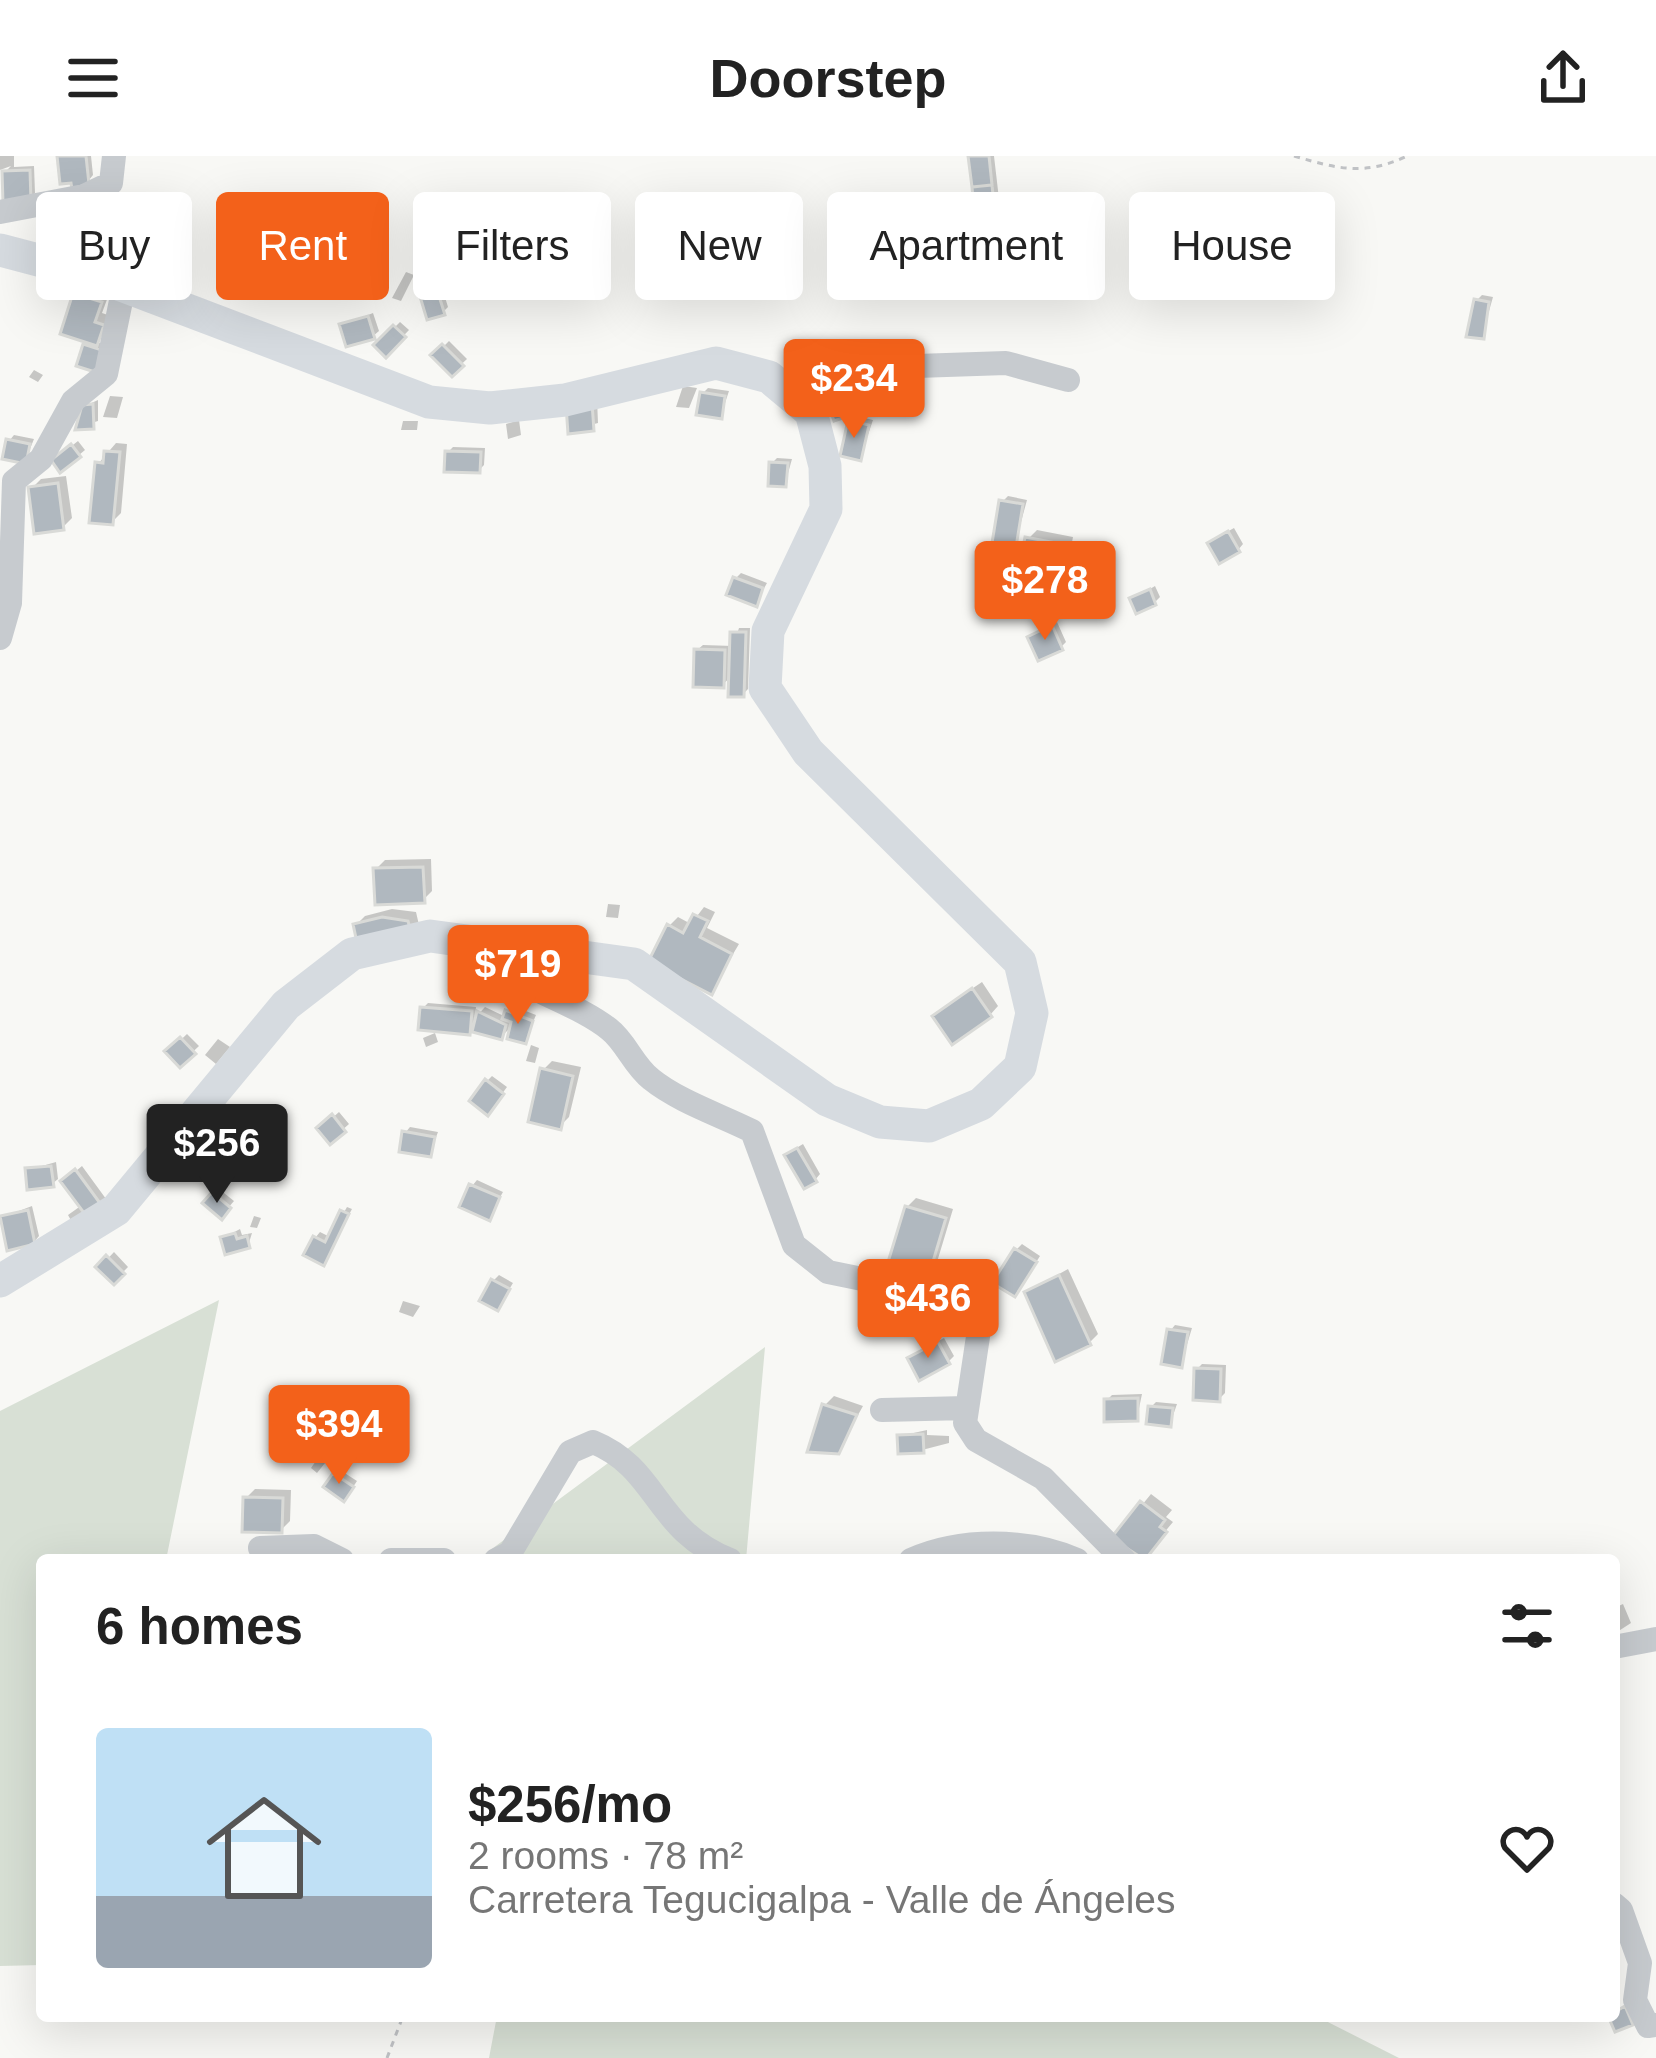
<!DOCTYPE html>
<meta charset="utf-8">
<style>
:root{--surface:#fff;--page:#f2f2f2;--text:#222;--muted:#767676;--accent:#f3611a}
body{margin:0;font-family:Arial,sans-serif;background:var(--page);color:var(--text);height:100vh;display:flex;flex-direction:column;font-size:45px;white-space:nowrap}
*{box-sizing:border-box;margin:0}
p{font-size:39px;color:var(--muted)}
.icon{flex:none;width:66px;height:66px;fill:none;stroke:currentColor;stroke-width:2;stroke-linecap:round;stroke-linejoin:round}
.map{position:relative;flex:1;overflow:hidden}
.panel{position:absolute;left:36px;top:1398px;width:1584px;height:468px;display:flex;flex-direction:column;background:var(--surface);border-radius:12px;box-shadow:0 12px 48px #0002}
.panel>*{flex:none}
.guide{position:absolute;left:36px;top:36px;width:1584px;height:108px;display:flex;gap:24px}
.price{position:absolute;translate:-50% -102px;padding:0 27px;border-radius:12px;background:var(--accent);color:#fff;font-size:39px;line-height:78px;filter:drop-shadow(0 3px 6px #0008)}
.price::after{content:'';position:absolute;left:50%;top:72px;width:36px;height:27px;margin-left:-18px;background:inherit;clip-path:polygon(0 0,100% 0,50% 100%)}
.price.on{background:#222;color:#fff}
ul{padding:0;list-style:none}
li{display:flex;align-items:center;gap:36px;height:300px;padding:0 60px}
li span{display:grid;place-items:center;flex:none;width:336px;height:240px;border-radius:12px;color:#555}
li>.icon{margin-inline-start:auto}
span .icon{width:144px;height:144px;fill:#fffc;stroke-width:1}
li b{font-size:51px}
h2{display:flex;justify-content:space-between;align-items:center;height:144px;padding:0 60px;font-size:51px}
.pill{padding:0 42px;border-radius:12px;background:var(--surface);box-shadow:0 12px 48px #0002;font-size:42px;line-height:108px}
.pill.on{background:var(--accent);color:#fff}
header{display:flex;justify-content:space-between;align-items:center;height:156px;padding:0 60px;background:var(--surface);font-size:54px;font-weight:600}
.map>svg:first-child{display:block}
</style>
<header><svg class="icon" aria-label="menu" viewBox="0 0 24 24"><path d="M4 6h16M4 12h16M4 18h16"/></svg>Doorstep<svg class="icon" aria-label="share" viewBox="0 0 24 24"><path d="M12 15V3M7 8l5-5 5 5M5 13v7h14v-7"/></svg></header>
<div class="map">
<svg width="1656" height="1902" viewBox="0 0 1656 1902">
<rect width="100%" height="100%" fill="#f8f8f5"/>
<path fill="#d8e0d5" d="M219 1144 166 1404H42V1809L0 1810V1255Z
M765 1191 746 1404H477Z
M497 1860H1316L1399 1902H489Z"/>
<path fill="#0003" d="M0 0H14V11L34 10 35 37 30 43 5 16 11 10 0 14Z
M60 0H91L93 19 88 25Z
M971 0H994L1007 112 992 133 972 96 980 88Z
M498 71 507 83 496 91 488 78Z
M510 95 524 119 519 125 491 106Z
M406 116 414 119 401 145 392 142Z
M438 118 448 151 443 156 419 127Z
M85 130 109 138 102 157 111 160 97 186 108 190 103 208 86 190 91 184 76 139Z
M64 131 70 133 65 143 59 141Z
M1482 139 1493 141 1482 180 1476 145Z
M373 157 379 175 373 180 343 169Z
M400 166 409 174 386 198 377 189Z
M449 185 467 203 452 217 435 199Z
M34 214 43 219 38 226 29 221Z
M847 220 858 250 852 256 826 231Z
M683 230 697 232 689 252 676 251Z
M708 232 729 235 721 259 702 238Z
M110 240 123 241 117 262 103 261Z
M597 243 598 267 571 274Z
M98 244V265L78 271 85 250Z
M856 260 873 264 860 302 851 265Z
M519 264 521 279 508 283 506 268Z
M403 265H418L417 274H401Z
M14 279 34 283 25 305 9 285Z
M78 285 85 294 79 299H60Z
M116 287 127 288 121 357 112 366 98 308Z
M453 291 485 292 484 309 479 314 448 296Z
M777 302 792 303 785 328 772 307Z
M66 320 72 362 63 371 32 332 41 323Z
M1008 340 1027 344 1015 388 1002 346Z
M1234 372 1243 388 1238 394 1216 382Z
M1037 374 1073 381 1065 423 1056 432 1028 383Z
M741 417 767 427 756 447 735 423Z
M1155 430 1160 441 1155 446 1133 443Z
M1057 466 1066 486 1061 491 1031 482Z
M739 472H750L748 533 743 538 732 520 722 529 697 494 703 489 733 490Z
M431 703 432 735 423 744 376 713 385 704Z
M608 748 620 749 618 762 606 761Z
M704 751 715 756 707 772 739 788 711 835 669 770 678 761 691 768Z
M392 753 416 756 419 769H356L365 760Z
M982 826 998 850 990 859 945 851Z
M428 847 476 851 475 862 485 851 506 861 513 850 536 859 525 885 514 868 501 881 468 876 423 852Z
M435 877 438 886 426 891 423 882Z
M187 878 199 890 180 908 169 895Z
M218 883 230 891 216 908 205 899Z
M531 889 539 892 535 907 526 905Z
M552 905 581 911 569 961 560 970 543 914Z
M492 920 507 931 493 950 487 925Z
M339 956 349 968 330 985 320 973Z
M410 971 438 976 430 997 405 977Z
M803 988 820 1018 815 1024 793 994Z
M56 1006 58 1023 52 1028 28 1014Z
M82 1010 109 1047 74 1070 68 1059 82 1049 70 1020Z
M477 1024 503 1036 489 1061 472 1030Z
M219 1033 234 1045 221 1060 206 1047Z
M916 1042 953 1053 934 1116 925 1125 907 1051Z
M32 1050 39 1080 34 1086 3 1061Z
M347 1051 352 1053 324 1106 315 1082 320 1076 330 1081Z
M254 1060 261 1062 257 1072 250 1071Z
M240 1073 242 1079 252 1077 248 1090 223 1082Z
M1022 1088 1040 1100 1020 1132 1016 1094Z
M114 1096 128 1111 114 1125 100 1111Z
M1068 1113 1098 1178 1089 1187 1027 1136Z
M499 1119 513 1127 502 1145 494 1124Z
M403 1145 420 1150 413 1161 399 1156Z
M1175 1169 1192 1172 1181 1208 1170 1175Z
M944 1182 954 1200 948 1206 916 1197Z
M1202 1208 1226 1209 1225 1237 1219 1243 1197 1213Z
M1142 1238 1137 1262 1107 1244 1112 1239Z
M834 1240 863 1250 838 1295 825 1249Z
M1156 1246 1177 1248 1170 1268 1151 1251Z
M927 1274V1279L949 1280V1287L922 1294 900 1280Z
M318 1302 325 1307 317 1317 311 1312Z
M340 1314 357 1325 349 1337 335 1319Z
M255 1333 291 1334 290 1365 281 1374 246 1342Z
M1151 1338 1172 1354 1166 1361 1173 1366 1142 1403 1115 1382Z
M1623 1448 1631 1467 1614 1478V1452Z"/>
<path fill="#b0b8bf" stroke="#d9dad7" stroke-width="3" d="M57 0H86L89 28 72 33 71 27 60 28Z
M968 0H989L992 29 972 31Z
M30 14 31 46 3 47 2 15Z
M992 29 998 88 977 90 972 31Z
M998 88 999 115 979 100 977 90Z
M970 94 1004 119 988 142 953 117Z
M504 98 520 127 499 140 482 111Z
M433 121 445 159 427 164 416 127Z
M73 137 102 146 95 166 104 169 97 190 60 178Z
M1474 143 1489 146 1484 183 1466 181Z
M368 160 375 183 346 191 339 168Z
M393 169 406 181 386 202 373 189Z
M83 188 105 195 98 217 76 210Z
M442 188 464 210 452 221 430 199Z
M842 223 854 258 834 265 822 230Z
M700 236 725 240 722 263 696 259Z
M592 247 594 275 568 278 566 249Z
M93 248 94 273 75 274 82 249Z
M848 264 869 269 861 305 840 300Z
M6 283 30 288 26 308 2 303Z
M71 288 81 301 60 317 51 304Z
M104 295 120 296 113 369 89 367 95 306 103 307Z
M445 295 481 296 480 317 444 316Z
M769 306 788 307 786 331 768 330Z
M58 327 64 374 34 378 28 331Z
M999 344 1023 348 1016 391 992 387Z
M1228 375 1240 396 1219 408 1207 387Z
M1025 381 1066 389 1057 436 1016 427Z
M733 421 763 432 757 451 726 439Z
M1150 433 1156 449 1136 458 1129 442Z
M1052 469 1063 494 1038 505 1027 481Z
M730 476H746L744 541H728Z
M694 493 725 494 724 532 693 531Z
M423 711 425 747 375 749 373 712Z
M693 758 708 765 700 781 732 798 712 839 648 806 667 768 683 777Z
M382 761 408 765 411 776 359 796 353 768Z
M972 832 992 861 952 889 932 860Z
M420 851 472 855 470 879 418 874Z
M505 854 533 865 526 888 507 883 511 866 502 863Z
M477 855 506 869 502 884 472 876Z
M180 881 196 898 180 912 164 895Z
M540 912 573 920 561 974 528 966Z
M485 923 504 938 488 960 469 945Z
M332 958 346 976 330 989 316 972Z
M402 975 435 981 431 1001 399 996Z
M797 992 817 1026 804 1033 784 999Z
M51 1010 54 1031 27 1034 25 1012Z
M75 1013 105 1054 90 1065 60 1025Z
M469 1028 500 1041 490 1065 459 1051Z
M212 1036 231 1052 222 1064 202 1047Z
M905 1050 946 1062 926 1129 885 1116Z
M28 1054 35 1088 7 1095 0 1060Z
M340 1054 349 1058 324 1110 303 1099 313 1080 325 1086Z
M235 1077 237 1083 247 1080 250 1092 225 1099 220 1081Z
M1014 1092 1037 1106 1015 1141 992 1127Z
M106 1099 125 1118 114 1129 95 1111Z
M1059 1119 1091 1189 1055 1206 1024 1136Z
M491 1123 510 1133 498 1155 479 1145Z
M1167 1173 1188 1176 1182 1212 1161 1208Z
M938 1186 950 1208 919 1225 907 1202Z
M1194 1212 1221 1213 1220 1246 1193 1244Z
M1138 1242V1265L1104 1266V1243Z
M822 1248 857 1259 839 1298 807 1296Z
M1148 1250 1173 1252 1171 1271 1146 1268Z
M923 1278 924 1297 898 1298 897 1279Z
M333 1317 354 1331 344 1346 323 1331Z
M243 1341 283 1342 282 1377 242 1376Z
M1140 1345 1165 1364 1160 1371 1167 1376 1145 1404 1111 1382Z
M1625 1850 1633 1869 1615 1876 1608 1860Z"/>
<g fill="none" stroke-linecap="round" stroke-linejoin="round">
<path stroke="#c0c2c5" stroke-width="3" stroke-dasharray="6 6" stroke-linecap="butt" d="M1294 0C1338 13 1365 20 1407 0
M387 1902 403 1860"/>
<path stroke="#c7cbcf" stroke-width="24" d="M0 56 84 40 111 27 114 0
M790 238 809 216 861 205 887 211 1006 207 1068 224
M0 482 10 447 14 325 41 303 73 245 106 218 124 130
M479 785C504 832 567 840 609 873 626 886 633 909 651 923 678 945 720 959 752 975L794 1089 828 1116 955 1142 979 1174 965 1267 976 1284 1043 1322 1124 1404
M882 1254 967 1252
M260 1392 314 1390 342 1404
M391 1404H444
M496 1404 510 1397 570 1296 593 1286C659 1313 654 1374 730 1404
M911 1404C959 1382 1028 1382 1077 1404
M1614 1491 1656 1483
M1614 1748 1621 1754 1640 1807 1635 1844 1648 1870 1656 1869"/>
<path stroke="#d6dbe0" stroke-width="33" d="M0 94 95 119 429 246 490 252 565 244 716 207 769 221 811 256 825 310 826 353 768 475 765 532 808 596 1020 806 1032 857 1020 911 981 948 929 970 880 966 827 944 634 808 430 780 352 798 286 849 116 1054 0 1125"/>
</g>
</svg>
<b class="price" style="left:854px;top:285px">$234</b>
<b class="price" style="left:1045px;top:487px">$278</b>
<b class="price" style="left:518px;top:871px">$719</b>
<b class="price on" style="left:217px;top:1050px">$256</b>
<b class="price" style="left:928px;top:1205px">$436</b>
<b class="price" style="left:339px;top:1331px">$394</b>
<div class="guide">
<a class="pill">Buy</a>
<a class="pill on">Rent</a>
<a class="pill">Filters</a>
<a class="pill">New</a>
<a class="pill">Apartment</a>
<a class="pill">House</a>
</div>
<section class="panel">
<h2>6 homes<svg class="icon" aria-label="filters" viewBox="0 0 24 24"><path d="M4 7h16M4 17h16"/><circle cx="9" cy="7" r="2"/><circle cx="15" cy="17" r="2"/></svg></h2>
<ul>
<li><span style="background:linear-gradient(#bfe0f5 70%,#9aa5b1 0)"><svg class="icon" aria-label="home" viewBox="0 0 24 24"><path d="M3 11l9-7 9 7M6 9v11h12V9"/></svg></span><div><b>$256/mo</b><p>2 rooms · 78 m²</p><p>Carretera Tegucigalpa - Valle de Ángeles</p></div><svg class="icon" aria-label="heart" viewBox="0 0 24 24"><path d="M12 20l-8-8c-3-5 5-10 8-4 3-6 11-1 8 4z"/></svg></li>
</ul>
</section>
</div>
